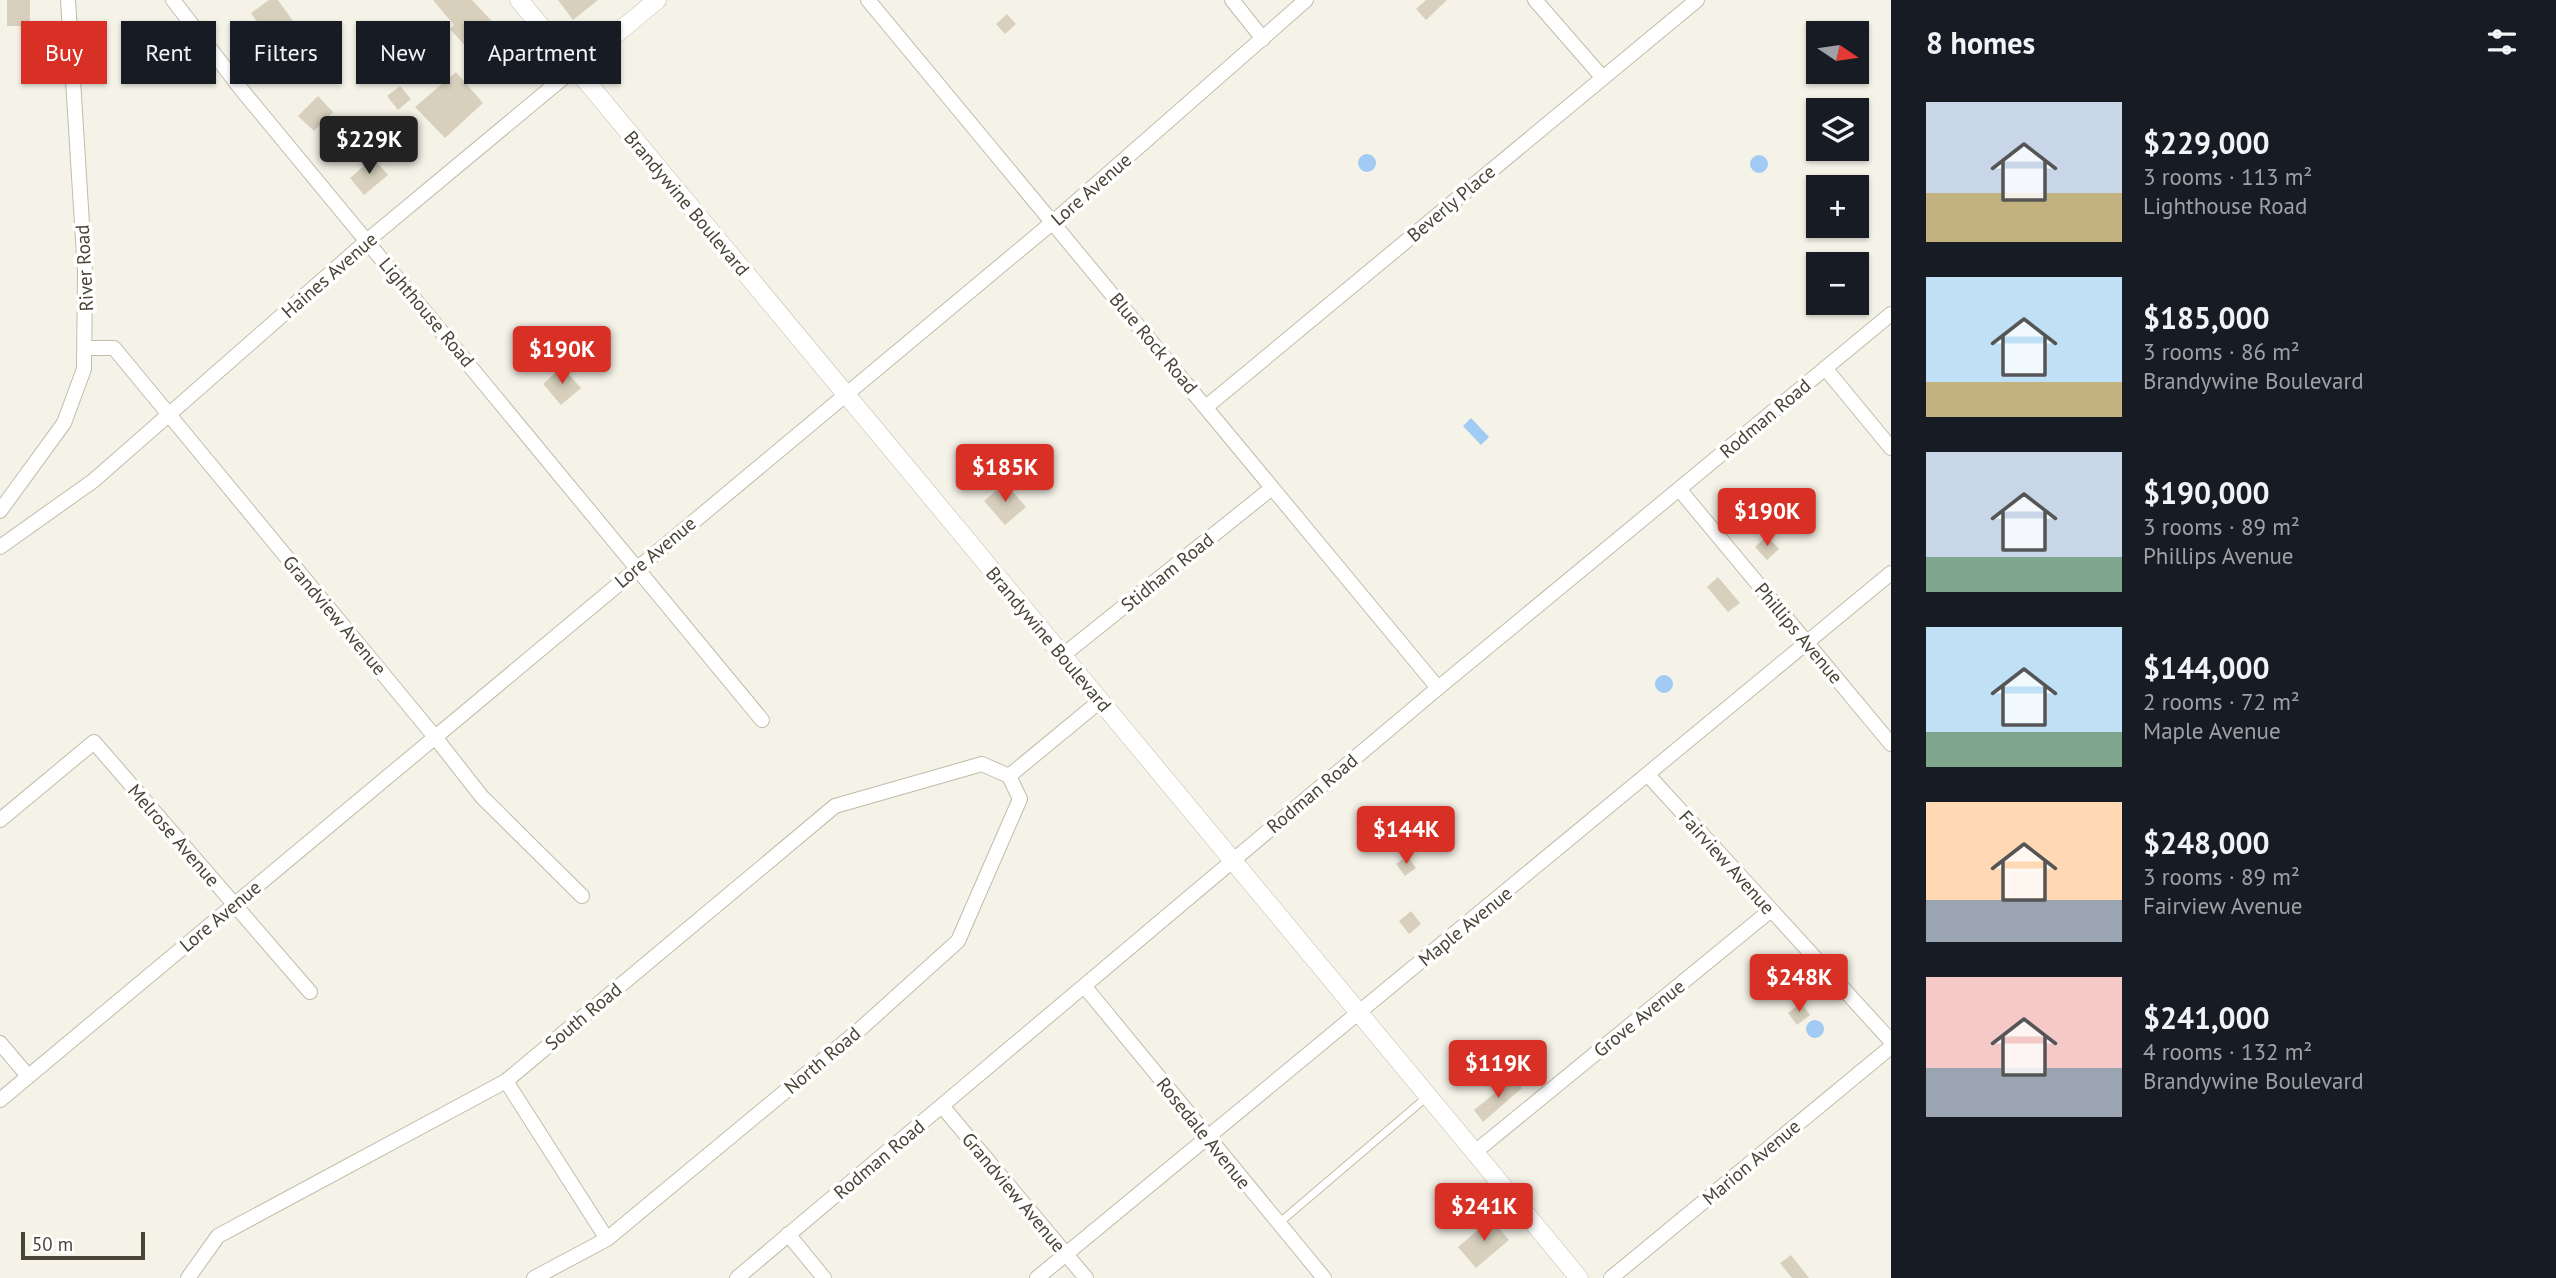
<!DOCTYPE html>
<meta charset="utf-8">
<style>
:root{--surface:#171b24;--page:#242831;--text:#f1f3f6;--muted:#9ea1a6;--accent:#d93025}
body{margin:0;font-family:"PT Sans",sans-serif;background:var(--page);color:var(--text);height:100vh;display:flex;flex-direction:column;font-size:26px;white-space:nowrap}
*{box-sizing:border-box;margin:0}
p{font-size:23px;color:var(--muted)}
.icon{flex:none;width:38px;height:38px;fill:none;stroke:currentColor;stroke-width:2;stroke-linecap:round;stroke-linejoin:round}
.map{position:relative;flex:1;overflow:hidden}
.sheet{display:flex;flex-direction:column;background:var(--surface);width:665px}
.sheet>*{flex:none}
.top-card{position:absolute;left:21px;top:21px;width:665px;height:63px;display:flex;gap:14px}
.needle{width:46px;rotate:103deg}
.buttons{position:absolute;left:1806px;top:21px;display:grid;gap:14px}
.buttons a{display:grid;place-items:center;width:63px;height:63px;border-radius:0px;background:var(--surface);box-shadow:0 2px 5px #0004;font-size:35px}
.scale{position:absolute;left:21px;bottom:18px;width:124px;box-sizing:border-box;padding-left:7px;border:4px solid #494436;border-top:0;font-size:19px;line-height:24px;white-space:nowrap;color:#494436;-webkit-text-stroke:5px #fff;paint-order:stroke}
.price{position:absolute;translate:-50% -60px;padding:0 16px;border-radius:7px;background:var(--accent);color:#fff;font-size:23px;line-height:46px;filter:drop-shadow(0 2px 4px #0008)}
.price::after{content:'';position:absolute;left:50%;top:42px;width:21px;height:16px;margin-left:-10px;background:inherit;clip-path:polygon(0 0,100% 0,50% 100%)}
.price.selected{background:#222;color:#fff}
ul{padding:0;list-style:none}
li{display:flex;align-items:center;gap:21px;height:175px;padding:0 35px}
li span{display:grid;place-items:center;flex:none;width:196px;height:140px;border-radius:0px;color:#555}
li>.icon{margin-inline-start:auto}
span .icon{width:84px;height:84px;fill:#fffc;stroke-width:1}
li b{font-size:30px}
h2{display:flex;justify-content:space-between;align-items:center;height:84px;padding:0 35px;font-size:30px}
.tag{padding:0 24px;border-radius:0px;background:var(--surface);box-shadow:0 2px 5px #0004;font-size:24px;line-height:63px}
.tag.selected{background:var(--accent);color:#fff}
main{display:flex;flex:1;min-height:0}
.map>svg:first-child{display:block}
</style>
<main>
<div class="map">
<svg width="1891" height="1278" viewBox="0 0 1891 1278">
<rect width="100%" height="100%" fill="#f5f3e8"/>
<path fill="#a1caf5" d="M1358 163a9 9 0 1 1 18 0a9 9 0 1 1-18 0Z
M1750 164a9 9 0 1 1 18 0a9 9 0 1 1-18 0Z
M1471 418 1489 437 1481 445 1463 426Z
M1655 684a9 9 0 1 1 18 0a9 9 0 1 1-18 0Z
M1806 1029a9 9 0 1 1 18 0a9 9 0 1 1-18 0Z"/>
<path fill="#d8d0bd" d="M7 0H30V26H7Z
M269 0H278L293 21 268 38 251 13Z
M433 0H472L532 64 521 74 515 69 499 85 468 52 470 51 450 29 454 25Z
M558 0H598L573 20Z
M1426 0H1447L1426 20 1416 9Z
M1007 14 1016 24 1005 34 996 24Z
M427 38 438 52 418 68 407 54Z
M456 72 483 103 445 138 415 107Z
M400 86 411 99 398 110 387 96Z
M318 96 333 112 314 131 298 116Z
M373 158 388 175 364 195 350 178Z
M562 367 581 388 561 405 543 384Z
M1005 483 1026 507 1005 525 984 501Z
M1767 536 1779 549 1767 560 1755 547Z
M1718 577 1740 603 1728 612 1707 587Z
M1407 856 1416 868 1405 876 1396 864Z
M1411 911 1421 924 1409 934 1399 921Z
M1801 1003 1810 1015 1797 1025 1788 1013Z
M1515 1077 1522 1088 1483 1122 1474 1110Z
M1491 1219 1509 1240 1476 1268 1458 1247Z
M1791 1255 1809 1278H1792L1780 1263Z"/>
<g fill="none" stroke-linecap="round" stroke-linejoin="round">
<g stroke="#c1bcaa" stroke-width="9">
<path id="service" d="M1279 1223 1428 1096"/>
</g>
<g stroke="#c1bcaa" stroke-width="16">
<path id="minor" d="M173 0 241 89 762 720
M868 0 1438 688
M1232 0 1263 39
M1535 0 1602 77
M86 348H114L435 737 482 797 582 896
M1825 368 1891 448
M1206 407 1697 0
M1679 489 1891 744
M0 511 64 423 84 369 85 272 68 0
M0 547 93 481 368 240 575 68
M1062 656 1272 488
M1648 775 1891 1041
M0 820 94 742 310 992
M1085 987 1324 1278
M0 1043 28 1076
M506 1081 607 1239
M0 1100 1053 222 1306 0
M942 1106 1086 1278
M1475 1152 1771 910
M788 1234 824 1278
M188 1278 218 1236 506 1081 835 806 982 764 1009 776
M534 1278 607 1239 858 1031 958 941 1020 799 1009 776 1100 701
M737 1278 1438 688 1891 314
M1037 1278 1891 573
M1611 1278 1891 1047"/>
</g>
<g stroke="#c1bcaa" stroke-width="19">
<path id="tertiary" d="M519 0 1579 1278
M575 68 657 0"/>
</g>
<use href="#service" stroke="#fff" stroke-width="7"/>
<use href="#minor" stroke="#fff" stroke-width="14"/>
<use href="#tertiary" stroke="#fff" stroke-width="18"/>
</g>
<g text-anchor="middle" stroke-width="7" stroke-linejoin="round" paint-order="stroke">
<g font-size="19" fill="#494436" stroke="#fff">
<text transform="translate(1091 189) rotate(-41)" y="7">Lore Avenue</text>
<text transform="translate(687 203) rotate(50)" y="7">Brandywine Boulevard</text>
<text transform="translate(1451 203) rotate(-40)" y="7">Beverly Place</text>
<text transform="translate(84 268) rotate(-93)" y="7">River Road</text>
<text transform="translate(329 275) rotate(-41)" y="7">Haines Avenue</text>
<text transform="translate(427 312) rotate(50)" y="7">Lighthouse Road</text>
<text transform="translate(1154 343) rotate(50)" y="7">Blue Rock Road</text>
<text transform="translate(1765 418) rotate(-40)" y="7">Rodman Road</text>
<text transform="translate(655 552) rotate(-40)" y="7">Lore Avenue</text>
<text transform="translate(1167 572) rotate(-39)" y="7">Stidham Road</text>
<text transform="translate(335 615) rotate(50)" y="7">Grandview Avenue</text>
<text transform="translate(1799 633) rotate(50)" y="7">Phillips Avenue</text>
<text transform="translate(1049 639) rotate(50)" y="7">Brandywine Boulevard</text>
<text transform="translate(1312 793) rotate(-40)" y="7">Rodman Road</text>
<text transform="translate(174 835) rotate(49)" y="7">Melrose Avenue</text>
<text transform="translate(1727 862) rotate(48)" y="7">Fairview Avenue</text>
<text transform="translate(220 916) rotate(-40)" y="7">Lore Avenue</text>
<text transform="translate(1465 926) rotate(-39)" y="7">Maple Avenue</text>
<text transform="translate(583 1016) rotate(-40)" y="7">South Road</text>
<text transform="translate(1639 1018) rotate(-39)" y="7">Grove Avenue</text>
<text transform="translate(822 1060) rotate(-40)" y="7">North Road</text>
<text transform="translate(1204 1133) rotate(51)" y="7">Rosedale Avenue</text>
<text transform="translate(879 1159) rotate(-40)" y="7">Rodman Road</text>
<text transform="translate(1751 1162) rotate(-40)" y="7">Marion Avenue</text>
<text transform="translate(1014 1192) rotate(50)" y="7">Grandview Avenue</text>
</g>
</g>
</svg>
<div class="buttons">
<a><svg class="needle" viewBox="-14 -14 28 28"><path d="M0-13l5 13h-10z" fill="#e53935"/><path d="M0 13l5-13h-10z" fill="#9ea1a6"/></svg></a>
<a><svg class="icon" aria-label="layers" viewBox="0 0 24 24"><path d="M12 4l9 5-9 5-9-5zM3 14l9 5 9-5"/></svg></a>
<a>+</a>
<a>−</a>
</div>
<div class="scale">50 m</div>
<b class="price selected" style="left:369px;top:176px">$229K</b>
<b class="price" style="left:562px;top:386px">$190K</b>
<b class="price" style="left:1005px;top:504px">$185K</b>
<b class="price" style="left:1767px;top:548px">$190K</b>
<b class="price" style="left:1406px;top:866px">$144K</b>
<b class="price" style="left:1799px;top:1014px">$248K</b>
<b class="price" style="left:1498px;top:1100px">$119K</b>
<b class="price" style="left:1484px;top:1243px">$241K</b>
<div class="top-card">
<a class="tag selected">Buy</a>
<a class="tag">Rent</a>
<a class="tag">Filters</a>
<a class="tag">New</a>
<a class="tag">Apartment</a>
</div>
</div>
<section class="sheet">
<h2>8 homes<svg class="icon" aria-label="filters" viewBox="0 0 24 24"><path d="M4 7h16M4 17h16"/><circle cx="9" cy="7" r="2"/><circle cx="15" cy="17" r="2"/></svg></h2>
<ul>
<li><span style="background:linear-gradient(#c9d6e8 65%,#c2b280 0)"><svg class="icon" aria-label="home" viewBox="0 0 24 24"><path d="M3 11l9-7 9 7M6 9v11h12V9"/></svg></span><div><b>$229,000</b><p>3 rooms · 113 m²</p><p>Lighthouse Road</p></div></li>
<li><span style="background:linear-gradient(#bfe0f5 75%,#c2b280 0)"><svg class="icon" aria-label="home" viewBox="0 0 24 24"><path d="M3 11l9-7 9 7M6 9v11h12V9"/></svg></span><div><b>$185,000</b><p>3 rooms · 86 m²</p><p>Brandywine Boulevard</p></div></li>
<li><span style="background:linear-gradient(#c9d6e8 75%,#7fa58c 0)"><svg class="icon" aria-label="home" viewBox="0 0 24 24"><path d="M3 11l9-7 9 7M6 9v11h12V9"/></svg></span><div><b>$190,000</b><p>3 rooms · 89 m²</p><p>Phillips Avenue</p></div></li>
<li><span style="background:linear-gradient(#bfe0f5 75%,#7fa58c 0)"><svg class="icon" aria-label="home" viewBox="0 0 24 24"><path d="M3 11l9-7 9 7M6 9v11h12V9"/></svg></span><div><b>$144,000</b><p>2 rooms · 72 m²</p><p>Maple Avenue</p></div></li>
<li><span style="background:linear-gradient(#ffd9b3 70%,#9aa5b1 0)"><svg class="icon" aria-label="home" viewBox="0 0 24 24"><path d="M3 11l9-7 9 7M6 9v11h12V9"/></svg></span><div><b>$248,000</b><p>3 rooms · 89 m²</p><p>Fairview Avenue</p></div></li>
<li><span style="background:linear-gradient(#f6c9c9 65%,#9aa5b1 0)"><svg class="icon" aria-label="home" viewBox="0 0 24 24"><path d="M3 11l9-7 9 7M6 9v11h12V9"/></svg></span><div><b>$241,000</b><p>4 rooms · 132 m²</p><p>Brandywine Boulevard</p></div></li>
</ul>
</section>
</main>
